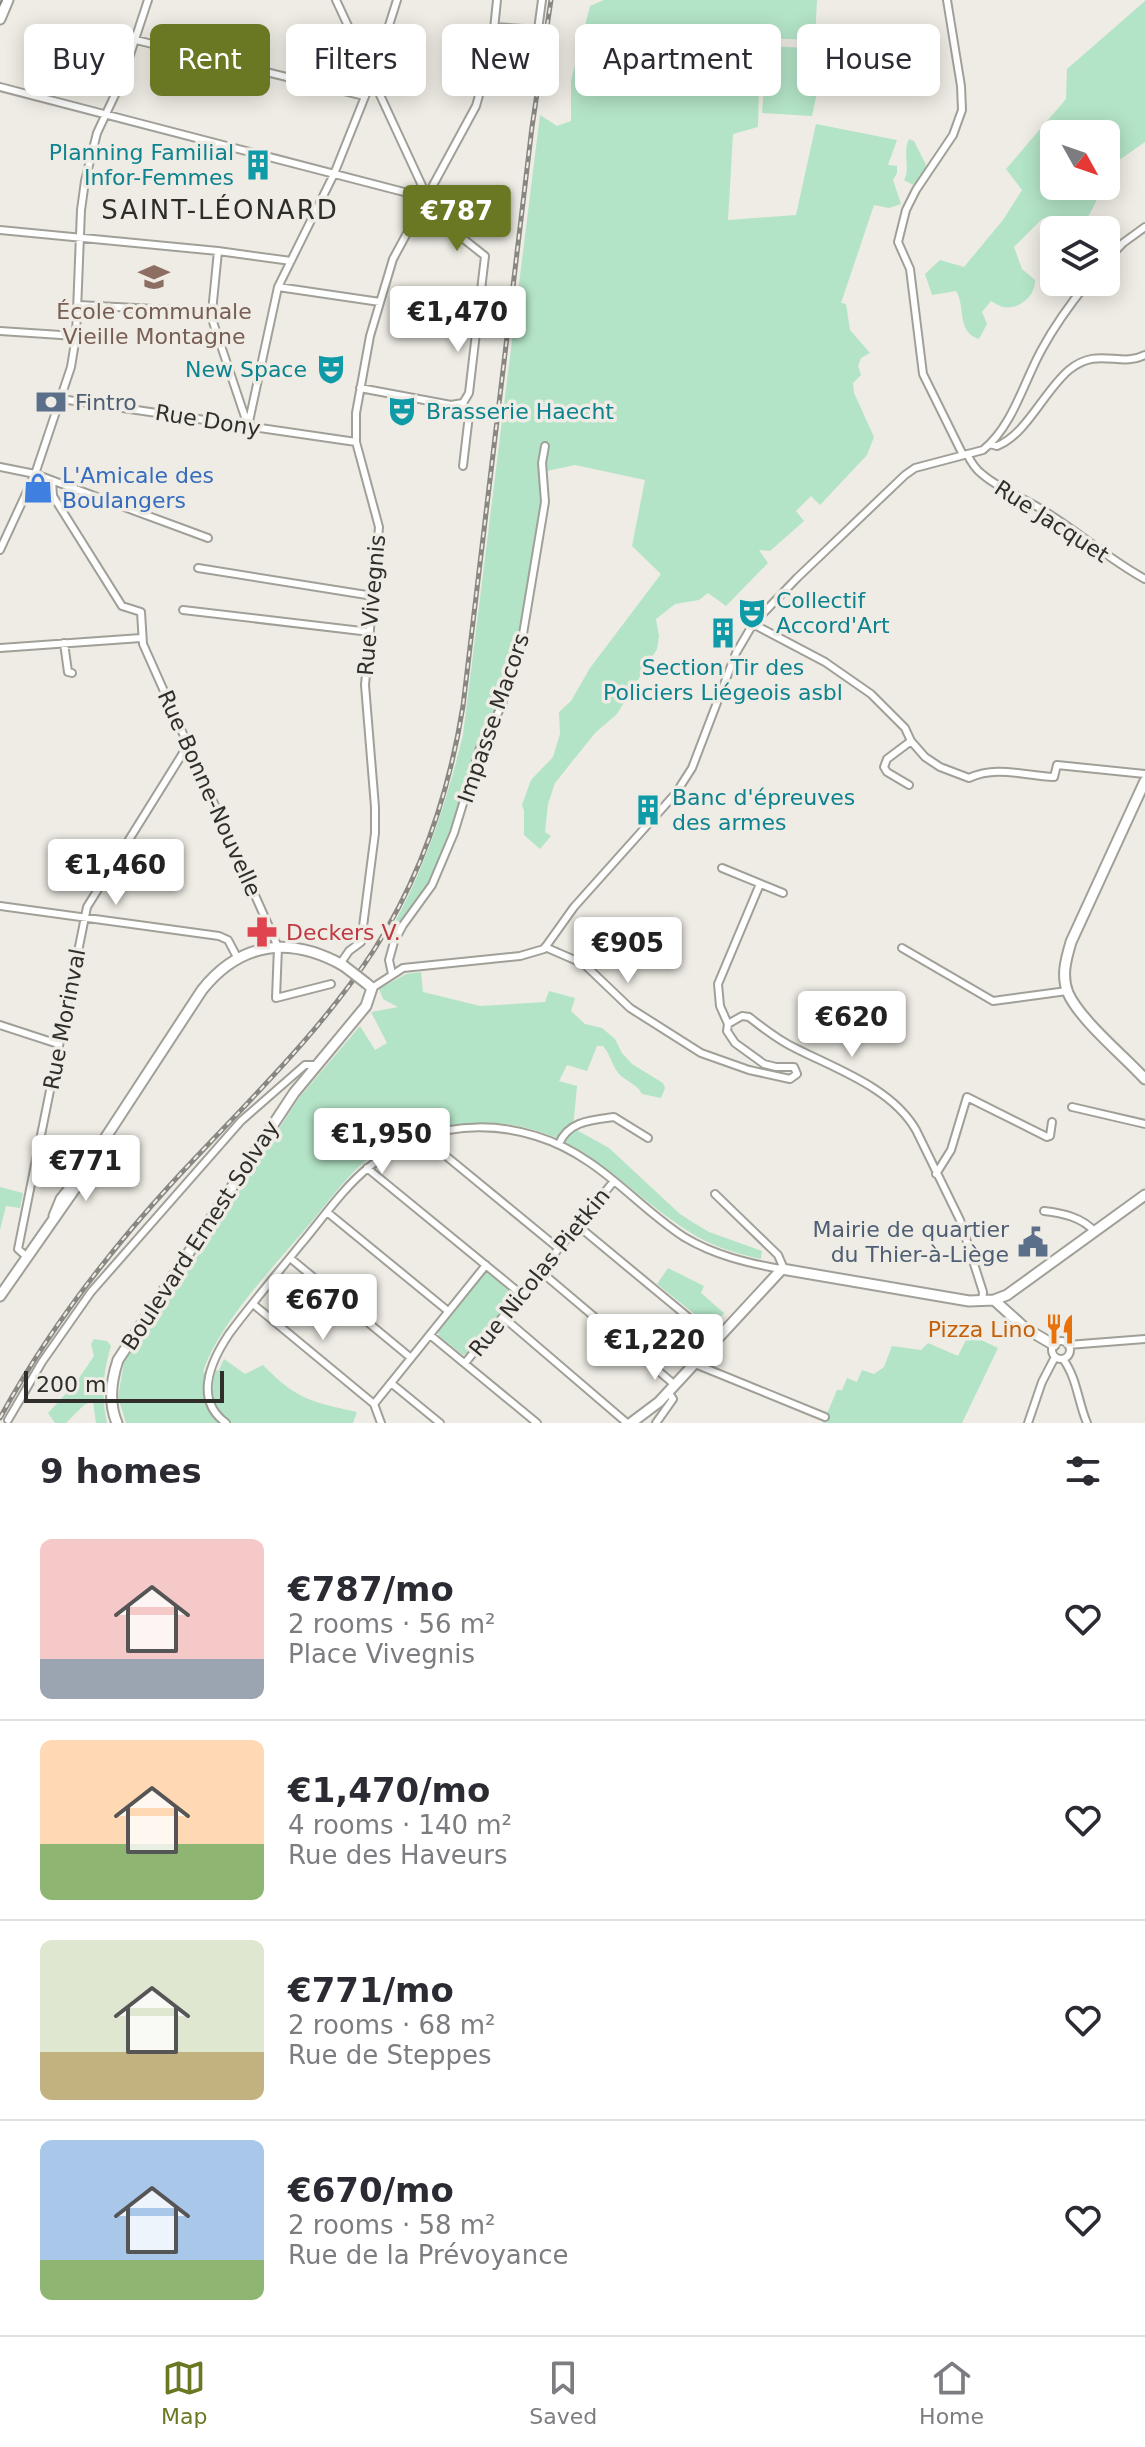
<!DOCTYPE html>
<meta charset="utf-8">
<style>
:root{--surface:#fff;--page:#f2f2f3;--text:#2b2b33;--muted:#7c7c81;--line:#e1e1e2;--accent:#6a7824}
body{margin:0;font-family:"DejaVu Sans",sans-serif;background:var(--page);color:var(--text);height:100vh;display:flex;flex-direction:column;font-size:30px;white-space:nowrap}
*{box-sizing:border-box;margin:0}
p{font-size:26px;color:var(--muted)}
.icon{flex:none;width:44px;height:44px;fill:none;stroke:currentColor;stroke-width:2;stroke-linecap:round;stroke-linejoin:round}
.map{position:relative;height:1423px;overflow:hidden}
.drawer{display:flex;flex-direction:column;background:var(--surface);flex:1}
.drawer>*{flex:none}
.hud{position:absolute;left:24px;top:24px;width:1098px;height:72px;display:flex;gap:16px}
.needle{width:52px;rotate:130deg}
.buttons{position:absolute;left:1040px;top:120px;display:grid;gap:16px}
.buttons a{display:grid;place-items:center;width:80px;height:80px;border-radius:12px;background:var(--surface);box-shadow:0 4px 20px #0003;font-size:40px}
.scale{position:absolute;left:24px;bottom:20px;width:200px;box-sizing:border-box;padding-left:8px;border:4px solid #2f2e2b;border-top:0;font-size:22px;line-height:28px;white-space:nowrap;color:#2f2e2b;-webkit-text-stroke:6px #eeece4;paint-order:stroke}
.price{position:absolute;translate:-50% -68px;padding:0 18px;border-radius:8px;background:#fff;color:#222;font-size:26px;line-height:52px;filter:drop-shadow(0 2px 4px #0008)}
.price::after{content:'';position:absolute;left:50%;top:48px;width:24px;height:18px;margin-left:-12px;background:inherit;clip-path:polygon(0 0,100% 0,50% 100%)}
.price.active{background:var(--accent);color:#fff}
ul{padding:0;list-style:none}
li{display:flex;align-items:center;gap:24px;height:200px;padding:0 40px}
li+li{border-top:2px solid var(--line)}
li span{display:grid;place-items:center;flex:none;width:224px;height:160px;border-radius:12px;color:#555}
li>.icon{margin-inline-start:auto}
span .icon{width:96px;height:96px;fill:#fffc;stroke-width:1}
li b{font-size:34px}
h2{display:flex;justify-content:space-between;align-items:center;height:96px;padding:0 40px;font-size:34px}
.chip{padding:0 28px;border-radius:12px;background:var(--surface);box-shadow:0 4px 20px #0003;font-size:28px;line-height:72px}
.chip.active{background:var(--accent);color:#fff}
.tab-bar{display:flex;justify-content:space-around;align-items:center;height:112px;border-top:2px solid var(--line);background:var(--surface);font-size:22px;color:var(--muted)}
.tab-bar a{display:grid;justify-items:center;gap:4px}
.tab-bar .active{color:var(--accent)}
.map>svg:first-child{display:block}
</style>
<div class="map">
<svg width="1145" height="1423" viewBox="0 0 1145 1423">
<rect width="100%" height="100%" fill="#eeece4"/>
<path fill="#b3e4c7" d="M604 0H817L815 40 760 38 758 127 733 134 728 220 796 215 816 124 897 140 888 165 897 166V173L893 180 901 204 889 208 874 205 841 303 846 304 850 330 870 353 861 358 858 366 861 375 853 383 854 393 874 437 867 455 820 505 811 496 796 511 804 521 770 551 759 550 768 563 726 606 708 593 699 600 675 604 656 619 659 636 657 649 617 714 595 733 555 783 548 804 545 832 551 836 540 849 524 835V811L522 805 531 780 553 757 560 734 559 712 571 701 590 668 661 574 632 546 645 480 575 465 542 472 545 502 521 631 501 700 429 883 393 938 390 931C425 869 446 804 463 735L540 115 557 126 571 121V81L590 6Z
M1145 1V142L1115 163 1117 166 1106 175V134H1054V186H1103C1093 205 1089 230 1061 230L1058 226 1052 227 1043 218 1014 247 1022 269 1035 280C1036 296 1019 310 1003 307 1002 307 992 302 991 301L982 312 987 324 979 339C956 332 966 306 956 291L932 295 925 274 940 260 964 267 1003 220 1022 190 1006 169 1066 99 1067 69Z
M767 46 826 49 812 116 762 113Z
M909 139 914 141 926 165 922 177 913 185 904 180C911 168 902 153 909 139Z
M421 972 423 992 480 1006 545 1002 549 991 575 998 571 1011 585 1024 602 1028 615 1039 622 1053 632 1064 663 1083 665 1088 661 1098 642 1094C637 1084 629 1083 621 1076 613 1069 611 1055 603 1046H597L587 1071 567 1065 559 1081 577 1086 573 1128 609 1148 680 1214 694 1223 709 1232 762 1251 761 1259C735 1253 710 1246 688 1231 609 1179 566 1111 459 1125 442 1127 421 1128 405 1134 366 1151 339 1188 313 1220 279 1261 219 1322 203 1372L219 1370 224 1359 245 1374 263 1365C297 1400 312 1402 357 1412L353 1423H126L118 1397 124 1362 202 1250 298 1099 360 1026 375 1050 387 1043 371 1012 398 1007 383 999 379 989 406 974Z
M0 1187 23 1193 20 1208 6 1206 0 1230Z
M668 1268 704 1286 701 1293 724 1313 712 1328 657 1284Z
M485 1272H489L513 1292 514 1296 468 1353 463 1355 439 1336 438 1331Z
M969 1334 998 1348 962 1423H823L837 1390H842L847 1378 857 1382 862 1370 874 1374 884 1367 892 1346 921 1350 928 1343 958 1356Z
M94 1339 107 1341 111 1346C103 1372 101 1396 107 1423H96L93 1401 84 1405 66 1423H55L48 1413 75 1384 94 1356 91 1344Z"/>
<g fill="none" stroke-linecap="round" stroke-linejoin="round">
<g stroke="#a1a098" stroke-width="10">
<path id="street" d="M336 0 437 218 485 256 469 393 463 403
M947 0 961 86 962 110 953 135 916 190 906 210 898 242 910 269 923 374 963 455
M495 27 538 30 542 0
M136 40 364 96
M0 87 427 198
M0 230 218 251 291 261
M1106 261 1123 243 1145 227
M278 287 380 302
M78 305 212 312 218 251
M212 312V319L247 423
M0 331 76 336
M360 388 451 405 463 403
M61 399 356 442
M463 403 469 415 463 466
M248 426 278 287 334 174 372 79 397 0
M990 444 997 446C1026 435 1044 391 1069 370 1098 346 1120 368 1145 355
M967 454C971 462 975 469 982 474 999 489 1022 497 1041 509 1078 531 1108 559 1145 579
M0 467 35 474 208 538
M52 481 53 496 122 606 141 612 143 644 278 947 276 998 331 984
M0 550 35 474 71 367 76 336 81 210 85 181 97 133 121 82 148 0
M198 568 373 596
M183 610 370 632
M753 624 825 662 871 694 905 728 911 741 925 757 940 767 969 778C997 765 1024 776 1054 777L1057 765 1145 774
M64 643 68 672 72 673
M0 648 141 638
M909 785 887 772 884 767 887 759 911 741
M722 868 783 893
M0 906 219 936 228 940 237 957
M545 947 584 964 630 1008 701 1053 749 1070 790 1079 797 1074 794 1067H776L764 1064 735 1043 727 1031 728 1024 720 1006 718 984 760 884
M902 948 993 1001 1067 991
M340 964 349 951 361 942 375 833V807L365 685 379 527 356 442V413L370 336 393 259 476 106 492 49 497 0
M392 974 389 960 394 942 403 925 432 885 454 833 480 748 501 707 521 646 545 502 542 463 545 446
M372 988 403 968 520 956 544 949 574 907 676 793 692 768 736 653 753 624 797 578 905 475 915 468 983 450C1013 426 1024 381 1042 349 1055 325 1071 303 1088 282
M728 1024 742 1016 749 1017C763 1028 778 1040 795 1048 836 1069 892 1088 916 1130L960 1220 983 1292 982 1302
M0 1025 58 1044
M1072 1107 1145 1124
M438 1132 446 1156 558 1248
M559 1144C568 1121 592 1120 614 1117L648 1138
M367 1168 521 1294
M936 1174 951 1150 967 1097 1047 1137 1050 1136 1052 1122
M715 1194 778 1255 784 1269
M1044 1211C1062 1213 1082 1217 1095 1232
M327 1212 448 1311
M577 1225 717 1341
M27 1257 18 1249 87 907 188 745
M290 1258 411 1358
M540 1271 675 1385
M253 1304 374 1404 381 1423
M503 1317 627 1423
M430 1335 537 1423
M1052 1350a9 9 0 1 1 18 0a9 9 0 1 1-18 0Z
M1068 1345 1145 1339
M1063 1359C1077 1378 1078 1402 1087 1423
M465 1363 614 1181
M695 1364 825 1417
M391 1383 440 1423
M374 1404 486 1265
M8 1420 42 1362 91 1292 241 1121 305 1065H317
M226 1423C193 1399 211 1361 229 1334 252 1303 277 1274 301 1244 323 1218 343 1188 369 1167 433 1114 523 1116 589 1162 622 1184 650 1215 684 1237 714 1255 747 1263 781 1269
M656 1423 673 1399 668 1392
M1028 1423 1042 1382 1055 1357"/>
</g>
<g stroke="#a1a098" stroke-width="13">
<path id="secondary" d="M0 19 8 0
M1145 781 1071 942C1066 959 1061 976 1068 993 1080 1020 1124 1056 1145 1079
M54 1216 61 1199 85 1169 202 990C241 941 291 936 344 966
M0 1296 81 1180
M994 1300 1025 1328 1054 1345
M117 1423C108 1402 111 1381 118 1360L294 1093 366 1006 372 988 366 983
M631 1423 659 1402 782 1269 969 1301 994 1300 1007 1295 1145 1195"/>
</g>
<use href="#street" stroke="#fff" stroke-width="6"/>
<use href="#secondary" stroke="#fff" stroke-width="9"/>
<path stroke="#888781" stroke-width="2" d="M0 4 2 0"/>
<g stroke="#888781" stroke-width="5">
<path id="rail" d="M0 1418C47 1332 106 1255 172 1183 241 1108 318 1036 374 950 422 875 449 793 463 706L532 127 551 0"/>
</g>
<use href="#rail" stroke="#eeece4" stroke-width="2" stroke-dasharray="6" stroke-linecap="butt"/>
<g stroke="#a1a098" stroke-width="13" stroke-linecap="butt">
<path id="secondary-bridge" d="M344 966 366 983"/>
</g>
<use href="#secondary-bridge" stroke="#fff" stroke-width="9"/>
</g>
<defs>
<g id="building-bare" transform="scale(2.4)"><path d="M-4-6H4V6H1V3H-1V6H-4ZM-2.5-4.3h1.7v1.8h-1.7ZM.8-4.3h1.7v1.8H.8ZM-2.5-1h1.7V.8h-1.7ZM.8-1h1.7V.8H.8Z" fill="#0f9aa8" stroke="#eeece4" stroke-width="2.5" paint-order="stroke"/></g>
<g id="school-bare" transform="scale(2.4)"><path d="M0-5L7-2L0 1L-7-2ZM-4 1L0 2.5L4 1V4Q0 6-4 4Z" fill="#8d6e63" stroke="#eeece4" stroke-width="2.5" paint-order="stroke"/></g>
<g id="theatre-bare" transform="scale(2.4)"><path d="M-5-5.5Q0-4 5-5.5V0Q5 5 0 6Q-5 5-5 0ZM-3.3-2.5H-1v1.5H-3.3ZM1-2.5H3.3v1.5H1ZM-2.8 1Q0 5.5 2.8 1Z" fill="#0f9aa8" stroke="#eeece4" stroke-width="2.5" paint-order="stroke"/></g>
<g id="bank-bare" transform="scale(2.4)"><path d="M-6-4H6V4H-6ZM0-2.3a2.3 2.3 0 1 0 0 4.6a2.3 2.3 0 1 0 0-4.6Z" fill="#5c6f8a" stroke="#eeece4" stroke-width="2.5" paint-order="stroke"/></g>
<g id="shop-bare" transform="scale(2.4)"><path d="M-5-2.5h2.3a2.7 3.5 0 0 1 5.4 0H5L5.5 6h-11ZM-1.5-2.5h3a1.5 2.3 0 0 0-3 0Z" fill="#3f7fe0" stroke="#eeece4" stroke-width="2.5" paint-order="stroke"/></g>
<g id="pharmacy-bare" transform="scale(2.4)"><path d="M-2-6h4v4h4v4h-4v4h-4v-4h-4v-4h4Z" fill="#e0444e" stroke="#eeece4" stroke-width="2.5" paint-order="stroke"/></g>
<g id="civic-bare" transform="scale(2.4)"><path d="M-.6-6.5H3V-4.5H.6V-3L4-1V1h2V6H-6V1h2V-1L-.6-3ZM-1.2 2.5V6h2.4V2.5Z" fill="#5c6f8a" stroke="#eeece4" stroke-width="2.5" paint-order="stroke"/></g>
<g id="restaurant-bare" transform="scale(2.4)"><path d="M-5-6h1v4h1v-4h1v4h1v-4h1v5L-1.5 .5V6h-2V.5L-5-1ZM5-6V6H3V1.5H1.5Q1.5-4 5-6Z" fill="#e8710a" stroke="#eeece4" stroke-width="2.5" paint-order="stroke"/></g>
</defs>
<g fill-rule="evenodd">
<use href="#building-bare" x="258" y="165"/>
<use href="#school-bare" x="154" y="277"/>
<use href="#theatre-bare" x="331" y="369"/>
<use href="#bank-bare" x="51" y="402"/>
<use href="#theatre-bare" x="402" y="411"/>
<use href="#shop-bare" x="38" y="488"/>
<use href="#theatre-bare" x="752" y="613"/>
<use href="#building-bare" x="723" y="633"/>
<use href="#building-bare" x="648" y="810"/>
<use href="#pharmacy-bare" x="262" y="932"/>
<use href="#civic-bare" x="1033" y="1242"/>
<use href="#restaurant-bare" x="1060" y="1329"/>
</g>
<g text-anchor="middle" stroke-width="7" stroke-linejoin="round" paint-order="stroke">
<g font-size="22" fill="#0d838f" stroke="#eeece4" text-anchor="start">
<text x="234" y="160" text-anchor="end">Planning Familial<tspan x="234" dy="25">Infor-Femmes</tspan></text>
<text x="307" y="377" text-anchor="end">New Space</text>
<text x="426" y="419">Brasserie Haecht</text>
<text x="776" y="608">Collectif<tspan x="776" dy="25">Accord'Art</tspan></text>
<text x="723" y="675" text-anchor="middle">Section Tir des<tspan x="723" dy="25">Policiers Liégeois asbl</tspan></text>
<text x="672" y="805">Banc d'épreuves<tspan x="672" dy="25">des armes</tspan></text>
</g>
<g font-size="22" fill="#785e54" stroke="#eeece4">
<text x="154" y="319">École communale<tspan x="154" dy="25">Vieille Montagne</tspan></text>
</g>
<g font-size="22" fill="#4e5e75" stroke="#eeece4" text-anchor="start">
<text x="75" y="410">Fintro</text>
<text x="1009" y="1237" text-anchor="end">Mairie de quartier<tspan x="1009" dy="25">du Thier-à-Liège</tspan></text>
</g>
<g font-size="22" fill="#2f2e2b" stroke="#eeece4">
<text transform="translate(208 420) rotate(9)" y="8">Rue Dony</text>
<text transform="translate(1052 521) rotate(33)" y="8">Rue Jacquet</text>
<text transform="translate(371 605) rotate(-85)" y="8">Rue Vivegnis</text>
<text transform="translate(493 718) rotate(-71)" y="8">Impasse Macors</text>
<text transform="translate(210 793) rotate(66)" y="8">Rue Bonne-Nouvelle</text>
<text transform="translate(64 1019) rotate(-79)" y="8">Rue Morinval</text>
<text transform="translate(200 1235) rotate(-57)" y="8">Boulevard Ernest Solvay</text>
<text transform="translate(539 1272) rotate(-51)" y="8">Rue Nicolas Pietkin</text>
</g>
<g font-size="22" fill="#366cbe" stroke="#eeece4" text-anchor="start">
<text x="62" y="483">L'Amicale des<tspan x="62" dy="25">Boulangers</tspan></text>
</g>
<g font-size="22" fill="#be3a42" stroke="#eeece4" text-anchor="start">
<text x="286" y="940">Deckers V.</text>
</g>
<g font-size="22" fill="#c56008" stroke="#eeece4" text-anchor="end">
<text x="1036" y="1337">Pizza Lino</text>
</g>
<g font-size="26" letter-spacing="2" fill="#2e2d27" stroke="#eeece4">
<text x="220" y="219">SAINT-LÉONARD</text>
</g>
</g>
</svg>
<div class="buttons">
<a><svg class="needle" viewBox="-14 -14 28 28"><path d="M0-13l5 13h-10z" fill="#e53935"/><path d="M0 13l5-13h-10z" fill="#7c7c81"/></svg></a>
<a><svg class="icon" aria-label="layers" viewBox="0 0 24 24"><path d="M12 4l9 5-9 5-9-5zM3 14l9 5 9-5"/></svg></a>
</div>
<div class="scale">200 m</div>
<b class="price active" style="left:457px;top:253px">€787</b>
<b class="price" style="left:458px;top:354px">€1,470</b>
<b class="price" style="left:116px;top:907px">€1,460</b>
<b class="price" style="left:628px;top:985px">€905</b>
<b class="price" style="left:852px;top:1059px">€620</b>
<b class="price" style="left:382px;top:1176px">€1,950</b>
<b class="price" style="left:86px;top:1203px">€771</b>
<b class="price" style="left:323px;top:1342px">€670</b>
<b class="price" style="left:655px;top:1382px">€1,220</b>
<div class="hud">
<a class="chip">Buy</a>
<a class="chip active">Rent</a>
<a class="chip">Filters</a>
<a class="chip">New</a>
<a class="chip">Apartment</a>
<a class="chip">House</a>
</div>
</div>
<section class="drawer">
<h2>9 homes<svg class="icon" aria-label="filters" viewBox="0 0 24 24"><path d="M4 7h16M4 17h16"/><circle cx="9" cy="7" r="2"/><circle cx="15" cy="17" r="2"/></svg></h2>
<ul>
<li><span style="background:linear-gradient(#f6c9c9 75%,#9aa5b1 0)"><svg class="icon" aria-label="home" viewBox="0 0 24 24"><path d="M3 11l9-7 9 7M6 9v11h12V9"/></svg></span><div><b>€787/mo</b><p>2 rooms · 56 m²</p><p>Place Vivegnis</p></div><svg class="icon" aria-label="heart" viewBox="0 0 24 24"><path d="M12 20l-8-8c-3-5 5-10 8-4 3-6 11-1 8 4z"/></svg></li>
<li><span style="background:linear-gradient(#ffd9b3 65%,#8fb573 0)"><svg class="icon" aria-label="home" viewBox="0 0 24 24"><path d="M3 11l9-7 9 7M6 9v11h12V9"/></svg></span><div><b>€1,470/mo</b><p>4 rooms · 140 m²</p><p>Rue des Haveurs</p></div><svg class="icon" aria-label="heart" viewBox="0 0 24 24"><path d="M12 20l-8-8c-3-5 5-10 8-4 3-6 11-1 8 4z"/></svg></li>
<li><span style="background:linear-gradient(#dfe7d0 70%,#c2b280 0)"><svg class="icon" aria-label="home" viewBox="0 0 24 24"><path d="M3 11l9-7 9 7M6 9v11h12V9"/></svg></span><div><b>€771/mo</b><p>2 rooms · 68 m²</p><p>Rue de Steppes</p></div><svg class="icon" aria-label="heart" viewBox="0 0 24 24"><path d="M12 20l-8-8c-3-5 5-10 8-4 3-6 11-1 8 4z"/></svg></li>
<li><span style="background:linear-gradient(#a9c7e8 75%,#8fb573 0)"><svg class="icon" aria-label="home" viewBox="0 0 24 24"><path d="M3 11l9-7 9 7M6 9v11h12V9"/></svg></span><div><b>€670/mo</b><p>2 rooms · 58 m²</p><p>Rue de la Prévoyance</p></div><svg class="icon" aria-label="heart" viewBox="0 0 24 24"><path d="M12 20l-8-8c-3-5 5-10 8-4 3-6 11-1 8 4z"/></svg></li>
</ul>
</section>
<nav class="tab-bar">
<a class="active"><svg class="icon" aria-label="map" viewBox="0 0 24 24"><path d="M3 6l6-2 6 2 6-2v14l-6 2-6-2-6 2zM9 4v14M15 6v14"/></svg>Map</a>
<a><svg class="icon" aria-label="saved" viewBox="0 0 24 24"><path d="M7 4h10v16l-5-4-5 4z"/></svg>Saved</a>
<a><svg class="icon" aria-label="home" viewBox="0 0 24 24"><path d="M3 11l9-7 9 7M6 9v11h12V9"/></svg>Home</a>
</nav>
